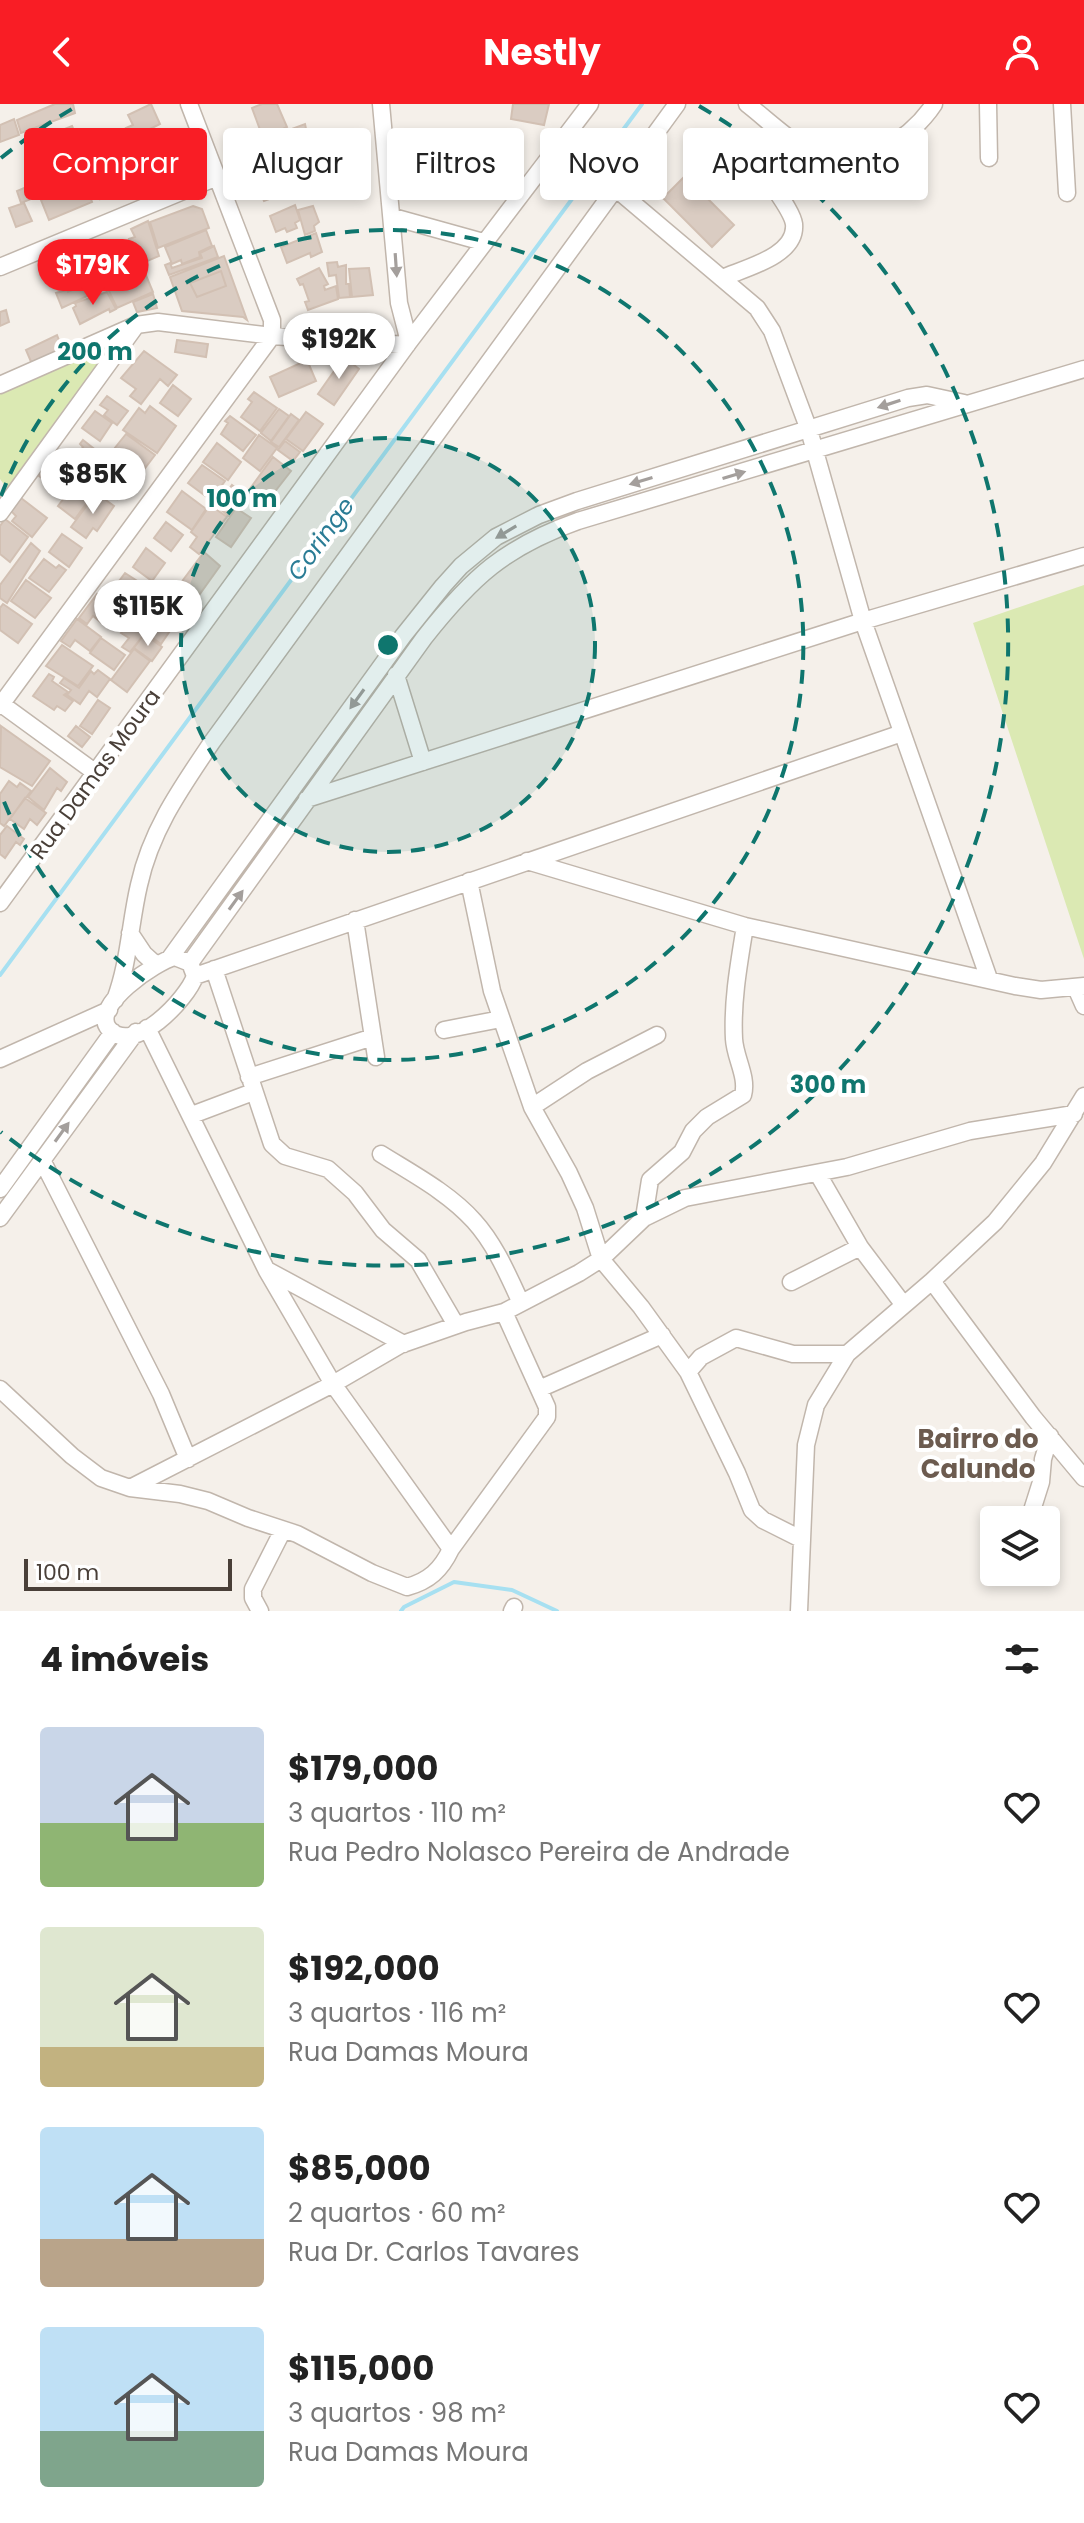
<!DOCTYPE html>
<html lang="pt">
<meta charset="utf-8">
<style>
:root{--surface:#fff;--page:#f6f6f6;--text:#222;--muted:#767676;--accent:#f91d25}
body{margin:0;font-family:Poppins,sans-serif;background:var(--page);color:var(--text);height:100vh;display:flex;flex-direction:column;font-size:30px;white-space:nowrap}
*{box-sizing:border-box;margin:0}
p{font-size:26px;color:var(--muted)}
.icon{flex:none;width:44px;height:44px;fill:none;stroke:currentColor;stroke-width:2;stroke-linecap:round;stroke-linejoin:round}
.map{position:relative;height:1507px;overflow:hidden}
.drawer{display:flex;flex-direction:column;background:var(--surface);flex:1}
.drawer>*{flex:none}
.banner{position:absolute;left:24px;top:24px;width:1036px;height:72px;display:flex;gap:16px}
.controls{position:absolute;left:980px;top:1402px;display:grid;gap:16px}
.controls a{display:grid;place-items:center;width:80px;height:80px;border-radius:8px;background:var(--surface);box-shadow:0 4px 12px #0003;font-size:40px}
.scale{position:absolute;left:24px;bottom:20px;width:208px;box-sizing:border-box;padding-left:8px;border:4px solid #493f38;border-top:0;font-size:22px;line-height:28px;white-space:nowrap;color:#493f38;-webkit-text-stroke:6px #fff;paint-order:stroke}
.price{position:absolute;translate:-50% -68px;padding:0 18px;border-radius:28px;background:#fff;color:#222;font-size:26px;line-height:52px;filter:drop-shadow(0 2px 4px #0008)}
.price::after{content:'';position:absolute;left:50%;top:48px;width:24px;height:18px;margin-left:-12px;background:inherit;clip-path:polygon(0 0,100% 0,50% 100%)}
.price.on{background:var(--accent);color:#fff}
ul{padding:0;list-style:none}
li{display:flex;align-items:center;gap:24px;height:200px;padding:0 40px}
li span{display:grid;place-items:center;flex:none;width:224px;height:160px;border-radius:8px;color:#555}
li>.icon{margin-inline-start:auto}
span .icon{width:96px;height:96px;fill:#fffc;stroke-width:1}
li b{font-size:34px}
h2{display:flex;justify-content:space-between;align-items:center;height:96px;padding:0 40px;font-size:34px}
.chip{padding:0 28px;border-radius:8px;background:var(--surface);box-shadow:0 4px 12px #0003;font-size:28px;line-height:72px}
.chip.on{background:var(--accent);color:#fff}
header{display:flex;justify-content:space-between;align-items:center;height:104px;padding:0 40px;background:var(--accent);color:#fff;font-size:36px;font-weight:700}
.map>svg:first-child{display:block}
</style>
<header><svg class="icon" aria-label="back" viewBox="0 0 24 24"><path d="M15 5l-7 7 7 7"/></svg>Nestly<svg class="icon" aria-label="person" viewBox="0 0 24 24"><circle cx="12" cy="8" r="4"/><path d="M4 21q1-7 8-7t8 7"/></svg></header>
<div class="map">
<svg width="1084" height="1507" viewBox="0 0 1084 1507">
<rect width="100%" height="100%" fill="#f5f0ea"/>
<path fill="#dbe9b3" d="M110 241 112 246 8 386 0 375V286Z
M1084 481V855L973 519Z"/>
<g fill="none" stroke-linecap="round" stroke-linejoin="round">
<path stroke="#a7e0f1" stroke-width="4" d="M0 871 642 0
M401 1507 404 1503 454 1478 512 1486 557 1507"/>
</g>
<path fill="#daccc2" stroke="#d2c0b3" stroke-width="2" d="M55 0H73L75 9 21 29 17 16Z
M151 0 160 20 132 34 126 24 133 21 128 11Z
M262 0H277L287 23 263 34 252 4Z
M513 0H549L544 21 511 15Z
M14 15 19 31 0 38V21Z
M305 20 311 49 288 57 278 30Z
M72 22 86 56 71 61 57 28Z
M278 35 284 52 251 67 244 49Z
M144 37 147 43 134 48 136 53 127 57 123 46Z
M170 42 179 62 149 74 144 64 150 61 146 51Z
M112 44 127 82 100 95 95 81 104 78 93 52Z
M59 50 65 62 37 74 31 62Z
M294 62 303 89 295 91 293 86 264 97 255 76 266 72 268 76 284 70 282 66Z
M685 72 734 121 712 143 663 94Z
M85 78 92 98 49 116 41 96Z
M31 81 36 93 21 99 17 87Z
M24 99 32 117 16 123 9 104Z
M295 101 300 116 295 119 297 124 287 128 285 124 276 128 270 112Z
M193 102 202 105 209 124 158 144 150 118Z
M313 102 319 118 314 122 315 127 305 131 298 106Z
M148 117 159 152 138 161 129 135 135 133 131 125Z
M206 126 212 142 199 148 200 153 182 160 181 156 172 160 165 143Z
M316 129 322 148 311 153 310 149 287 159 281 143Z
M112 140 127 175 102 185 97 174 105 171 94 147Z
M214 142 218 153 169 171 165 161 170 159 172 164 202 154 200 149Z
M77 144 90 176 69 185 57 153Z
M224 152 247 216 243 213 182 207 170 173Z
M133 154 140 170 128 175 122 159Z
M337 158 338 163 346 161V180H349L350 193 339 194 336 171 329 172 327 159Z
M319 164 328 180 324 182 325 186 336 182 338 195 308 206 305 198 309 197 303 180 300 181 297 175Z
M369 164 373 191 352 193 349 165Z
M221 167 226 182 197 193 190 179Z
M145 169 153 188 117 204 108 185Z
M96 175 100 186 62 204 56 189 67 186 68 188Z
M107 188 116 205 110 208 109 205 80 220 73 204 76 202 75 199Z
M153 190 157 204 137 208 133 198Z
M6 206 9 218 0 222V208Z
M57 231 62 244 32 260 26 246Z
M177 236 208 240 206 253 175 248Z
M144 247 177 271 168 282 160 275 141 300 130 292 136 285 121 274Z
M344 253 359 265 334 301 318 290Z
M307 256 316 277 279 293 270 273Z
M173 281 191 295 178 312 160 299Z
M254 288 277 304 260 327 241 313 252 298 248 295Z
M107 292 128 307 117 321 104 311 108 306 100 301Z
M150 302 176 322 157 349 123 326 139 304 145 309Z
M279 305 289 312 271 337 261 329Z
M95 307 112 319 100 337 82 324Z
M306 308 323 320 303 347 286 335Z
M291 310 299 316 279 343 271 338Z
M230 312 256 331 243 347 221 330 228 319 225 317Z
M126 330 155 351 139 372 110 350Z
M259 331 277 344 260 367 243 354Z
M83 336 102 351 98 357 89 351 77 368 69 362 83 343 80 340Z
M285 337 300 348 293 357 278 346Z
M217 339 241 358 228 376 203 358Z
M53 353 80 372 75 377 73 375 63 389 39 372Z
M273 353 291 367 266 399 249 386Z
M114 360 132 374 117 395 99 380Z
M202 361 225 377 211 396 188 379Z
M80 373 96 386 75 415 58 402Z
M232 381 244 390 229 412 220 405 229 391 226 389Z
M182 387 206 405 192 426 167 408Z
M96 389 114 402 97 427 93 424 86 434 71 423Z
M21 394 47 414 32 433 12 417 16 412 11 407Z
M210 401 227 413 199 450 190 443 197 433 191 428Z
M236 404 251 414 231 443 216 433Z
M5 415 28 433 10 458 0 450V422Z
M166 418 183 431 171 447 154 434Z
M62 430 82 444 69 463 49 448Z
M31 439 40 447 7 499 0 494V481Z
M146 444 165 459 152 477 133 463Z
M204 448 220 462 197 494 180 480Z
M44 455 56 464 59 461 66 466 49 488 29 474Z
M125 469 142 480 131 500 111 488Z
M26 476 51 494 35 514 11 497Z
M97 490 119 509 108 524 93 512 87 520 79 514Z
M3 500 32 520 18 539 0 526V504Z
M182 500 192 507 179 525 174 521 161 540 146 529 166 502 175 509Z
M123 505 132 512 122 526 113 519Z
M133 513 149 524 130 548 122 543 129 534 121 529Z
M77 515 101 533 90 547 75 536 70 543 61 537Z
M144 530 162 543 152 557 134 544Z
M101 534 125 551 114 566 90 549Z
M62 541 93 562 78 582 46 562Z
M134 545 150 557 127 588 111 576Z
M98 566 110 575 97 593 89 587 80 600 67 591 71 586 60 579 64 574 79 584 91 567 94 570Z
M49 570 54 573 52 577 68 588 64 591 73 597 65 607 57 602 54 606 33 592Z
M98 596 110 604 92 630 80 622Z
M1 622 50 657 32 682 0 663Z
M76 622 90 633 82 643 68 632Z
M50 664 67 678 61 687 57 684 44 706 28 693Z
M9 677 17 683 20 679 31 687 4 722 0 719V690Z
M25 694 46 709 37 721 30 715 24 725 10 715Z
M7 722 24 735 20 741 16 738 5 754 0 750V731Z"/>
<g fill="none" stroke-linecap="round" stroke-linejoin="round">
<g stroke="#c1b6ac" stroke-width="19">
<path id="street" d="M381 0 399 199 409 238
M747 0C764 13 798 45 817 52 860 68 911 35 934 0
M988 0 989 54
M1062 0 1067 89
M615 84 757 204 772 227 809 326 863 517 989 875
M393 113 483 138
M0 163 217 73
M722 174C745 164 797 152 794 120 792 107 776 88 769 76
M0 281 136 221 158 218 272 232 407 241
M0 409 135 223
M396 571 423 658
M0 599 96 669
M0 602 272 232V216L189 0
M307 695 863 517 1084 452
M527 757 745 822 1015 882 1041 886 1084 882
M469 777 492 887 532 1003 569 1069 585 1104 601 1155 641 1203 688 1268 701 1253 736 1234 793 1250H847
M0 799 409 238 590 0
M355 816 376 953
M130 829 144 850 155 860
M175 853 190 859 195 872C188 894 133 953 109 925 89 902 157 857 175 853Z
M170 854 403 532 443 482 461 462 496 433 539 411 577 397 908 294 927 291 964 299
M190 859 424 534C472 473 505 443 578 417L1084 265
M214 865 272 1040 285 1052 328 1065 355 1089 383 1126 418 1156 456 1221
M195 872 902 629
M1076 884 1084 902
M115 896C129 859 130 819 139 781 151 726 181 684 212 638L677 0
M147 924 267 1167 333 1280 451 1445
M444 926 501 915
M0 955 109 906
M249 973 373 933
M532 1003 587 967 657 931
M192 1011 253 988
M381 1050C413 1070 449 1089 474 1117 495 1140 508 1171 521 1199
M42 1056 161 1290 188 1355
M818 1070 860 1143 903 1200
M0 1085 113 928
M0 1114 136 928
M644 1114 650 1076 682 1048 693 1027 707 1013 743 991C748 973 735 954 734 935 732 897 739 859 745 822
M269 1167 404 1240
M932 1177 1033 1313 1084 1374
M791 1178 860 1143
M688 1268 737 1369 752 1406 763 1416 801 1435
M0 1285 72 1352 101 1374 130 1384 180 1390 208 1397 248 1414 297 1430 372 1469 407 1483C429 1477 441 1466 451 1445L547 1313V1303L504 1208
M539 1285 662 1231
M130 1384 333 1280 400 1241 466 1218 504 1208 579 1169 601 1155 644 1114 685 1094 847 1063 970 1027 1074 1010
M1029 1416 1041 1378 1043 1355 1050 1332
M260 1507 253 1494V1485L283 1426
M512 1507 514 1503
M799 1507 806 1341 816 1301 847 1250 932 1177 995 1118 1043 1059 1084 992"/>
</g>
<use href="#street" stroke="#fff" stroke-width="16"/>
</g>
<defs><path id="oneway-solid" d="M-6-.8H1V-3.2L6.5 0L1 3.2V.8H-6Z" transform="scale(2)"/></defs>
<g fill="#a49f9c">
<use href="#oneway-solid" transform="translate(396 161) rotate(86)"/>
<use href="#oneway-solid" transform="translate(889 300) rotate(162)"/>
<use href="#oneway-solid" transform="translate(734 371) rotate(-17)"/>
<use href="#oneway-solid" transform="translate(641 377) rotate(163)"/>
<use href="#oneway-solid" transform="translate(506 428) rotate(149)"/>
<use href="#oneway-solid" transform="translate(357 595) rotate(126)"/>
<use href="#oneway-solid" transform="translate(236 796) rotate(-54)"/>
<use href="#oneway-solid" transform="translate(62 1028) rotate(-54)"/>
</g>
<circle cx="388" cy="541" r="207" fill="#0f766e" fill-opacity=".12"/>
<g fill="none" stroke="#0f766e" stroke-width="4" stroke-dasharray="14 10">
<circle cx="388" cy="541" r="207"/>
<path d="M1 392A415 415 0 1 1 1 690"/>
<path d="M1 54A622 622 0 0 1 77 2M699 2A622 622 0 1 1 1 1028"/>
</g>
<g text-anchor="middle" stroke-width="8" stroke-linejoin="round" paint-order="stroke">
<g font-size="22" fill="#493f38" stroke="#fff">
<text transform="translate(95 670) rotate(-54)" y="8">Rua Damas Moura</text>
</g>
<g font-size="24" font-style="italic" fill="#2a7c95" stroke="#fff">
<text transform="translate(321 435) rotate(-54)" y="8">Coringe</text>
</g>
<g font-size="26" font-weight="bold" fill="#6c5b4f" stroke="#fff">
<text x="978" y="1344">Bairro do<tspan x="978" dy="30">Calundo</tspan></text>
</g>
</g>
<circle cx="388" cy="541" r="12" fill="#0f766e" stroke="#fff" stroke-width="4"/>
<g font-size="24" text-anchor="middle" font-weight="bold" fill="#0f766e" stroke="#fff" stroke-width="8" stroke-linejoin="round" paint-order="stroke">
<text x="95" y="256">200 m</text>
<text x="242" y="403">100 m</text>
<text x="828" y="989">300 m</text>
</g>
</svg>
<div class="controls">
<a><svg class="icon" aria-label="layers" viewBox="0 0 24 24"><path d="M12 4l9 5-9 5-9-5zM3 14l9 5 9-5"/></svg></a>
</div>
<div class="scale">100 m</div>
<b class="price on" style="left:93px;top:203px">$179K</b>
<b class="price" style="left:339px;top:277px">$192K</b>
<b class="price" style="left:93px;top:412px">$85K</b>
<b class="price" style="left:148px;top:544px">$115K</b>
<div class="banner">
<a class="chip on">Comprar</a>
<a class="chip">Alugar</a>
<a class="chip">Filtros</a>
<a class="chip">Novo</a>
<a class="chip">Apartamento</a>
</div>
</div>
<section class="drawer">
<h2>4 imóveis<svg class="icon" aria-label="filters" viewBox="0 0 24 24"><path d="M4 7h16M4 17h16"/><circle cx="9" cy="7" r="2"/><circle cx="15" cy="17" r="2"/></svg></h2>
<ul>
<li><span style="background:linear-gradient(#c9d6e8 60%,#8fb573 0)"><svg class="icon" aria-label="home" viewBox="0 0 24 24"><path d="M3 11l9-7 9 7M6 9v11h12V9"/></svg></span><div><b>$179,000</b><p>3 quartos · 110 m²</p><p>Rua Pedro Nolasco Pereira de Andrade</p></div><svg class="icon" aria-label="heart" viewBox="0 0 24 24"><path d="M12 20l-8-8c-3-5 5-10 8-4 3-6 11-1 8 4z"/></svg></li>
<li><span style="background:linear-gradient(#dfe7d0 75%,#c2b280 0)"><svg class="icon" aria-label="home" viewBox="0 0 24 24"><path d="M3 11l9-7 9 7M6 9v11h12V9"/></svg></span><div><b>$192,000</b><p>3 quartos · 116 m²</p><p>Rua Damas Moura</p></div><svg class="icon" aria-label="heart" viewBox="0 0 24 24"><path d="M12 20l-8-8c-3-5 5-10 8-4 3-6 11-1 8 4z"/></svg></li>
<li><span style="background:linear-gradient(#bfe0f5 70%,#b9a48a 0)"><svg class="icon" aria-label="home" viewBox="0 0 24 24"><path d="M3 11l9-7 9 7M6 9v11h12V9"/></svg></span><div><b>$85,000</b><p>2 quartos · 60 m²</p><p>Rua Dr. Carlos Tavares</p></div><svg class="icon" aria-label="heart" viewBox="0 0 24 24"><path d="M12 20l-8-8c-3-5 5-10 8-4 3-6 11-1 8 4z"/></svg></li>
<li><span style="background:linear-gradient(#bfe0f5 65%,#7fa58c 0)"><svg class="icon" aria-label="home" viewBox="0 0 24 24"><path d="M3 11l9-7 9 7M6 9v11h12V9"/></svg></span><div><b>$115,000</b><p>3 quartos · 98 m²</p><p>Rua Damas Moura</p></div><svg class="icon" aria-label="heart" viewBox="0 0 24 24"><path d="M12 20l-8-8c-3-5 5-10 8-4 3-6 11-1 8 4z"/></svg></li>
</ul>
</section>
